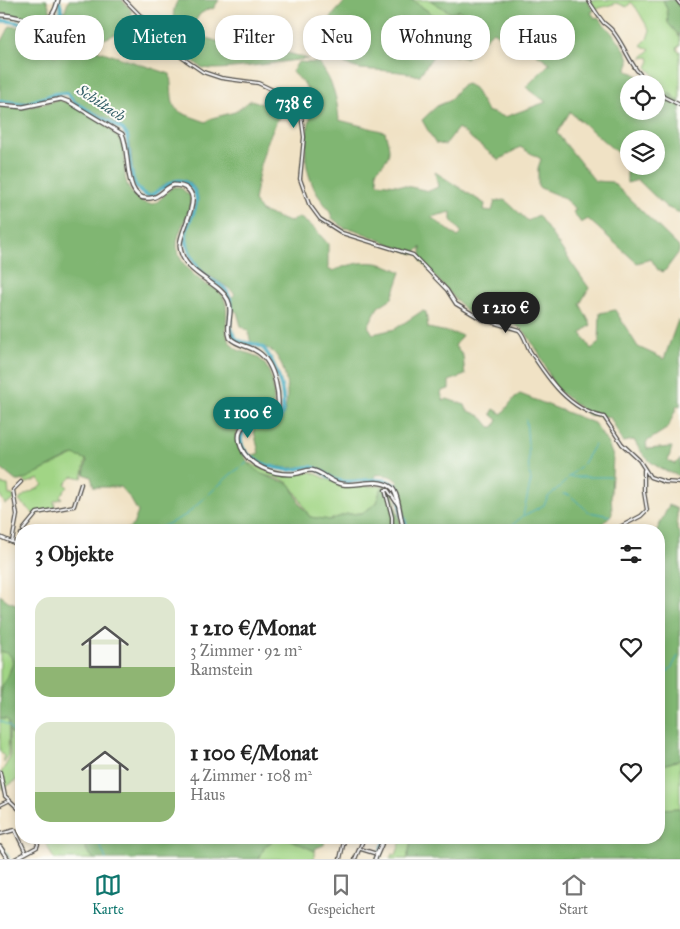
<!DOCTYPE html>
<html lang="de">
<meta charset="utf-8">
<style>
:root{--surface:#fff;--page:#f2f2f2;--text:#222;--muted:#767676;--line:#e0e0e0;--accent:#0f766e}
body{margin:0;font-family:"IM FELL Great Primer",serif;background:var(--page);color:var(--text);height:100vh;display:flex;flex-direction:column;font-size:19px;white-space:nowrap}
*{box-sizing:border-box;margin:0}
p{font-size:16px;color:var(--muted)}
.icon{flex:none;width:28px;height:28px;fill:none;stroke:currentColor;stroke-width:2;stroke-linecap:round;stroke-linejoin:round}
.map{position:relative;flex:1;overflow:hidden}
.side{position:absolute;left:15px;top:524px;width:650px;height:320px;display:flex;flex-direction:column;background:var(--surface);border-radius:20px;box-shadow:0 2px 8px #0003}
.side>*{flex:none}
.top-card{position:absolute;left:15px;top:15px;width:650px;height:45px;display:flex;gap:10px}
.buttons{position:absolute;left:620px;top:75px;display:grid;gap:10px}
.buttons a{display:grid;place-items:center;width:45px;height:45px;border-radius:50%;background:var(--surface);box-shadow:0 2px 8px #0003;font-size:25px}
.price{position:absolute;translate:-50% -42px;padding:0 11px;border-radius:18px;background:var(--accent);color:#fff;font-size:16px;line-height:32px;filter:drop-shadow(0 1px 2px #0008)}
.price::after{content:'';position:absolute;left:50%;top:30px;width:15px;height:11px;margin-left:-8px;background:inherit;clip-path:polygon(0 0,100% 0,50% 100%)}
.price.on{background:#222;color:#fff}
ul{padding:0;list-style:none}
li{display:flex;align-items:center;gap:15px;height:125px;padding:0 20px}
li span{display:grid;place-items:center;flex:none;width:140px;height:100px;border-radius:15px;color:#555}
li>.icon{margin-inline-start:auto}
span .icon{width:60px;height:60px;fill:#fffc;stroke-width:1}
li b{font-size:21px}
h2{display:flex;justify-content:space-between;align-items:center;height:60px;padding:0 20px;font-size:21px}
.chip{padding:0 18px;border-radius:20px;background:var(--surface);box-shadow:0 2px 8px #0003;font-size:18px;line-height:45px}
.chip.on{background:var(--accent);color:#fff}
.tabs{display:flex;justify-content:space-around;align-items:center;height:70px;border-top:1px solid var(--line);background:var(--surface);font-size:14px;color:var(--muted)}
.tabs a{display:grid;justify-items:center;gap:2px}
.tabs .on{color:var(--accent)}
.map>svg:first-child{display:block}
</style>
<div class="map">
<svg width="680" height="859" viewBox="0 0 680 859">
<rect width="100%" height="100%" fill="#fdfcf7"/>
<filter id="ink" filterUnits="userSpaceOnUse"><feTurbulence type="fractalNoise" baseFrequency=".02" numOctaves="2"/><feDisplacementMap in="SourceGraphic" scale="10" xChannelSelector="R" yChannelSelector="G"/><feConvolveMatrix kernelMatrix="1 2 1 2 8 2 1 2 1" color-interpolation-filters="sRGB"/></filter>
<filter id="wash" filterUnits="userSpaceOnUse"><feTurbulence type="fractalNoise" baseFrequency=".0096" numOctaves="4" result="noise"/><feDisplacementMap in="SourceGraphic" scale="20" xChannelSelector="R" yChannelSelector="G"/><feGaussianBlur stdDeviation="1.12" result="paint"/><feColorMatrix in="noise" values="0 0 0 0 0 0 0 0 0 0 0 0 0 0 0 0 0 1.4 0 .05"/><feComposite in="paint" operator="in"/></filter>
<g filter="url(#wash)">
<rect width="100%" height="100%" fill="#f0e2c5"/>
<path fill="#a1d585" stroke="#668058" d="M412 0H430L451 13 459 10 476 22 465 37Z
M589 0H663L667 9 668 23 680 37V45L677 48 678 51H680V102L669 92 665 96 660 91 665 88 647 67 650 61 649 57 641 58 650 50 641 45 647 39 650 30C642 20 640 11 631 2L627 7 617 3 596 9Z
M57 30 63 34 102 40 98 49 72 42 67 48 65 45 68 36H65L61 43 57 38 51 39 52 33Z
M74 455 86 459 82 478 73 476 65 484 68 487 60 495 62 498 54 501 55 507 34 514 19 501C24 492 35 492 43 485L39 479 27 483 22 480Z
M250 463 265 470 283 475 312 472 342 486H385L380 490 377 503 362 513 347 514 330 520 310 517C303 507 296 489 288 483 275 473 258 480 250 463Z
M0 484 8 485 9 495H13L14 500 5 504 0 495Z
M0 651C24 656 7 673 2 686 1 689 1 694 0 698Z
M0 719H6L9 722 8 756 4 763V756L0 752Z
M9 730 21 744V777L3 789 1 773 10 758Z
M680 760V808L659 809V766Z
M43 838H83L87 851 94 859H54Z
M277 838 291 839 315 851 314 858 316 859H259L265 846Z
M399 838H415L411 842 407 859H390L392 854 396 855 401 841 398 840Z"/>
<path fill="#80b672" stroke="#56704e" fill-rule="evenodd" d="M0 0H47L51 13C39 26 15 14 0 13Z
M69 0H122L131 10 132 27 102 40 63 34 57 30Z
M178 0H219L213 9 210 8 200 14 194 23C199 43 227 42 243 46L244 45 278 50 308 59C288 60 212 74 201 67 191 61 181 47 178 36 174 23 170 13 178 0Z
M346 0H412L465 37 475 22 459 10 451 13 430 0H587L594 11 591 12 595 18 598 17C605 27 631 50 629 63 628 66 627 68 627 71L634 73 649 84H629V111H656V89L664 97 669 93 680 103V213L666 207 638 180 627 183V168L620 155 570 112 557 133 595 181 612 182 679 247V252L664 272 658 270 651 259 637 263 588 219 581 223 573 212 576 209 562 197 538 187V168L541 159 520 147 499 160 458 128 445 145 435 143 422 120 437 106 449 101 461 86 467 84 474 88 487 111 505 117 546 102 526 87 550 63 518 41 512 46 493 31 466 58 436 52 419 76C400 70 380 71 361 69 339 66 318 44 329 21 333 13 341 7 346 0ZM629 139H656V166H629Z
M663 0H675L680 6V36L668 23 667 9Z
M10 26 52 33 50 37 53 45 48 53 55 56 65 51 72 42 170 74C174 114 168 108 206 122L212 118 235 112 251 100 270 106 279 117C262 149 260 166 254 201L261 211 289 222 299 217 314 228 328 244V269L332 271C358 261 376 258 401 272L392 298 378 307 368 326 373 334 395 329 422 311 426 312 428 328 462 335 455 346 463 356 465 375 449 381V389L442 391 441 394 444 401 447 399 465 405 467 410C482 417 480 414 490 427H494L498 420 491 414 494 409 502 414 515 397 520 394 594 423 607 442 613 456 611 493 612 514 596 530H409C401 516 405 495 396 485L398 481C392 475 383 474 375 475V479L342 481 331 478 313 466 287 468 263 464 259 460 253 458 251 456 259 453 253 427C261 426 270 429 276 424 294 411 288 365 273 352 267 347 258 345 251 343L248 331 241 326 237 312 233 310 231 298 235 294C217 276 200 278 190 250 188 246 186 239 187 235 188 218 208 200 191 184 177 171 162 187 150 195 125 191 136 151 127 134 120 120 89 112 76 101 73 99 70 95 67 93 54 91 45 99 32 101 21 103 11 100 0 101V45Z
M298 62 319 63C333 82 337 97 339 120L385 132C391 153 392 155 376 171L378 183 406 186 429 191 438 187 435 172 485 204 484 210 492 211 495 201 505 200 528 221 538 215 589 288 580 304 591 325 581 333 591 349 599 343 600 313 615 310 638 347 664 359 678 320 680 322V406H677L668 428 646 442 647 449 672 447 668 461 675 464 680 459V476C656 468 646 462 634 440L623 442 610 417 589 415 555 388 539 353 525 332 516 325 481 319 467 312 421 261V247L414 254 353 229 344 228 332 218C330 208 321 201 316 192 300 162 304 131 316 102L313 101 304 83 292 72ZM451 212V220L462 233 458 237 431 217Z
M58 100C76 103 113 126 121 142 128 155 122 172 127 184 130 194 141 205 152 204 160 203 166 191 173 187H180L190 196C193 214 176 229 177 247 178 262 195 277 207 285 213 288 219 290 222 295 233 311 219 332 233 346 239 353 249 352 257 357 274 367 277 399 271 416L269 419 255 418 241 424 236 435C242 456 251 472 272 478 279 481 285 481 291 485L300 504 310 517 330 520 347 514 362 513 377 503 380 490 385 486C394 489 395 495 396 503L394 502 403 530H126L133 525 138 512 130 498 120 487H94L91 477 84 474 87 460 74 455 70 456 21 481H16L0 468V106L26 108Z
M669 505 677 509V530L680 534V760L659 766 657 530Z
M0 595 8 601 21 606V744L9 730V722L6 719H0C0 709 0 697 2 687 7 674 24 656 0 651Z
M680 808V859H407L411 842 415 838H659V809Z
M83 838H277L265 846 259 859H94L87 851Z
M286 838H325L324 845 316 848 315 851Z"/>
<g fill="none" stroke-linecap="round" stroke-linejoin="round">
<path stroke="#40aac0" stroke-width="1" d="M526 420 528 444
M528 446 529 471
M570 477H610
M568 478 582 465 594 445
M563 494 570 495
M572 497 589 512 610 516
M523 516 531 480 529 473
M156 530 186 515 231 474 248 462
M506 530 523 516 544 505 548 497 566 481
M659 680 672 667 678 656
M0 721 9 726 21 742
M97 838 106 859
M2 845 10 859"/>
<path stroke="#40aac0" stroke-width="4" d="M0 21C18 19 33 30 51 30 60 24 64 9 58 0
M0 101 25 104 55 94 67 93 75 103 123 130 127 136C130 154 127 193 150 196 163 190 176 172 190 186 207 202 185 220 186 236 186 250 197 271 209 279 216 283 222 285 227 292 237 307 225 322 234 336 240 346 257 341 264 349 277 364 295 413 272 426L256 425 245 428C228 455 269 468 288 470 296 471 304 466 311 467 321 468 329 479 339 481 358 486 388 469 400 492L401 513 408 530
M378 859 386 838"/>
</g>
</g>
<g filter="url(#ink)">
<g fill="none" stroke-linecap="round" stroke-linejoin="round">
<g stroke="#494642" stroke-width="4.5">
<path id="minor" d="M125 0 181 57 203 72 221 78 258 83 296 101 300 107 304 137 300 179 309 204 320 219 342 233 413 255 447 290 456 304 481 319 519 330C525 336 526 344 530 351 548 379 569 410 604 417L622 444 639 460 650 477 665 482 680 483
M588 0C593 7 598 16 604 23 608 26 612 29 615 34 628 52 632 71 651 84
M677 0 680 4
M656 88 664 97 680 105
M618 528 641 516 647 510 644 492V470
M23 530 37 513 74 506 81 484
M392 530V517L385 490H388L398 505
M0 537 21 546
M12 542 17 515 13 490 21 482
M19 545 21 534
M0 772 5 796 21 811
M0 805 8 801
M0 834 15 830 26 853
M361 849 377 854
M15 859 37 847 38 844 36 838
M340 859 344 841
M355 859 364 838"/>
</g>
<g stroke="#494642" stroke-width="5.5">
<path id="secondary" d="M0 15C25 14 50 37 58 0
M0 105 23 107 61 99 69 102 122 134C131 151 122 203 151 198 161 197 165 187 174 185 212 187 179 229 180 246 182 274 219 281 228 300 234 312 225 325 230 338 238 346 248 345 258 352 275 363 282 399 276 418 266 428 250 416 241 429 238 434 239 442 241 447 248 466 274 475 292 474 298 474 305 470 311 470 322 471 330 483 342 484 358 487 376 477 391 487 399 492 400 520 404 530
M0 847 8 859
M375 859 384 838"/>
</g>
<use href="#minor" stroke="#fff" stroke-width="2"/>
<use href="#secondary" stroke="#fff" stroke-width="3"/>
</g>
</g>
<g text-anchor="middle" stroke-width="4" stroke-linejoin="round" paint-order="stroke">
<g font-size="15" font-style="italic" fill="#335e67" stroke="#fdfcf7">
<text transform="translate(101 103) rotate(33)" y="5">Schiltach</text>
</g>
</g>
</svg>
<div class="buttons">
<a><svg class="icon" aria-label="locate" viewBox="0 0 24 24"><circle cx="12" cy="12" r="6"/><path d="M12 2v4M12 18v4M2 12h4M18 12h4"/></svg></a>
<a><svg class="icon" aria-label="layers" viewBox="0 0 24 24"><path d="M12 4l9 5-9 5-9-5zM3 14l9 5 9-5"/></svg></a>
</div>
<b class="price" style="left:294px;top:129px">738 €</b>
<b class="price on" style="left:506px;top:334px">1 210 €</b>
<b class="price" style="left:248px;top:439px">1 100 €</b>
<div class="top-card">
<a class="chip">Kaufen</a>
<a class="chip on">Mieten</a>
<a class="chip">Filter</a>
<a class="chip">Neu</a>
<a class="chip">Wohnung</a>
<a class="chip">Haus</a>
</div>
<section class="side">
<h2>3 Objekte<svg class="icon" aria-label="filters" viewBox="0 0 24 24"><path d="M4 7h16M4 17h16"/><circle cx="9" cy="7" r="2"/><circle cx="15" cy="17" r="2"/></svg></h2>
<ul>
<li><span style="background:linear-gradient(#dfe7d0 70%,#8fb573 0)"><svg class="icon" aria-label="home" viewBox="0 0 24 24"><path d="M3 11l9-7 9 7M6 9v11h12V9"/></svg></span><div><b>1 210 €/Monat</b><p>3 Zimmer · 92 m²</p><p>Ramstein</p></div><svg class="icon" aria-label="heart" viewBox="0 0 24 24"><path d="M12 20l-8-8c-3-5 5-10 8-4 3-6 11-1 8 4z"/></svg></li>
<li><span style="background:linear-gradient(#dfe7d0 70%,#8fb573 0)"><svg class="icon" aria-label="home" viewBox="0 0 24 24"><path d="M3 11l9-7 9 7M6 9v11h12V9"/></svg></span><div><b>1 100 €/Monat</b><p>4 Zimmer · 108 m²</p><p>Haus</p></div><svg class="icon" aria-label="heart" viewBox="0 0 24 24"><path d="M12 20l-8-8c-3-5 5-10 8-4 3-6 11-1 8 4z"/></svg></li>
</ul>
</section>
</div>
<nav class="tabs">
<a class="on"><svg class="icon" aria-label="map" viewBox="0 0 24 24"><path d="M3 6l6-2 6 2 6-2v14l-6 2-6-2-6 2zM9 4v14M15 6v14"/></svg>Karte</a>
<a><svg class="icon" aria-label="saved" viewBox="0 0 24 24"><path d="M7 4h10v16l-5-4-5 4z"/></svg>Gespeichert</a>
<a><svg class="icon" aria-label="home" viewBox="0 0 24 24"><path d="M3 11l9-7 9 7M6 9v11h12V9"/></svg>Start</a>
</nav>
